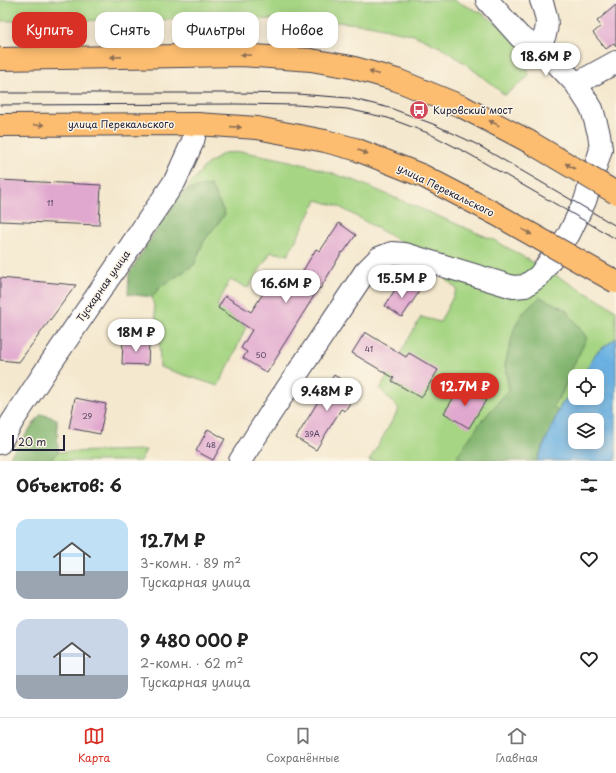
<!DOCTYPE html>
<html lang="ru">
<meta charset="utf-8">
<style>
:root{--surface:#fff;--page:#f2f2f2;--text:#222;--muted:#767676;--line:#e0e0e0;--accent:#d93025}
body{margin:0;font-family:"Playpen Sans",sans-serif;background:var(--page);color:var(--text);height:100vh;display:flex;flex-direction:column;font-size:15px;white-space:nowrap}
*{box-sizing:border-box;margin:0}
p{font-size:13px;color:var(--muted)}
.icon{flex:none;width:22px;height:22px;fill:none;stroke:currentColor;stroke-width:2;stroke-linecap:round;stroke-linejoin:round}
.map{position:relative;height:461px;overflow:hidden}
.sheet{display:flex;flex-direction:column;background:var(--surface);flex:1}
.sheet>*{flex:none}
.banner{position:absolute;left:12px;top:12px;width:400px;height:36px;display:flex;gap:8px}
.tools{position:absolute;left:568px;top:369px;display:grid;gap:8px}
.tools a{display:grid;place-items:center;width:36px;height:36px;border-radius:8px;background:var(--surface);box-shadow:0 2px 10px #0003;font-size:20px}
.scale{position:absolute;left:12px;bottom:10px;width:53px;box-sizing:border-box;padding-left:4px;border:2px solid #22223b;border-top:0;font-size:11px;line-height:14px;white-space:nowrap;color:#22223b;-webkit-text-stroke:3px #fcf5e5;paint-order:stroke}
.price{position:absolute;translate:-50% -34px;padding:0 9px;border-radius:14px;background:#fff;color:#222;font-size:13px;line-height:26px;filter:drop-shadow(0 1px 2px #0008)}
.price::after{content:'';position:absolute;left:50%;top:24px;width:12px;height:9px;margin-left:-6px;background:inherit;clip-path:polygon(0 0,100% 0,50% 100%)}
.price.current{background:var(--accent);color:#fff}
ul{padding:0;list-style:none}
li{display:flex;align-items:center;gap:12px;height:100px;padding:0 16px}
li span{display:grid;place-items:center;flex:none;width:112px;height:80px;border-radius:12px;color:#555}
li>.icon{margin-inline-start:auto}
span .icon{width:48px;height:48px;fill:#fffc;stroke-width:1}
li b{font-size:17px}
h2{display:flex;justify-content:space-between;align-items:center;height:48px;padding:0 16px;font-size:17px}
.pill{padding:0 14px;border-radius:12px;background:var(--surface);box-shadow:0 2px 10px #0003;font-size:14px;line-height:36px}
.pill.current{background:var(--accent);color:#fff}
.menu{display:flex;justify-content:space-around;align-items:center;height:56px;border-top:1px solid var(--line);background:var(--surface);font-size:11px;color:var(--muted)}
.menu a{display:grid;justify-items:center;gap:2px}
.menu .current{color:var(--accent)}
.map>svg:first-child{display:block}
</style>
<div class="map">
<svg width="616" height="461" viewBox="0 0 616 461">
<rect width="100%" height="100%" fill="#fcf5e5"/>
<filter id="ink" filterUnits="userSpaceOnUse"><feTurbulence type="fractalNoise" baseFrequency=".025" numOctaves="2"/><feDisplacementMap in="SourceGraphic" scale="8" xChannelSelector="R" yChannelSelector="G"/><feConvolveMatrix kernelMatrix="1 2 1 2 8 2 1 2 1" color-interpolation-filters="sRGB"/></filter>
<filter id="wash" filterUnits="userSpaceOnUse"><feTurbulence type="fractalNoise" baseFrequency=".012" numOctaves="4" result="noise"/><feDisplacementMap in="SourceGraphic" scale="16" xChannelSelector="R" yChannelSelector="G"/><feGaussianBlur stdDeviation="0.9" result="paint"/><feColorMatrix in="noise" values="0 0 0 0 0 0 0 0 0 0 0 0 0 0 0 0 0 1.4 0 .05"/><feComposite in="paint" operator="in"/></filter>
<g filter="url(#wash)">
<rect width="100%" height="100%" fill="#f4e8ce"/>
<path fill="#a6d583" stroke="#647c5f" d="M0 0H453L482 13 501 27 520 45 526 59 529 76 505 95 466 64 442 48 414 35 369 25 304 19 0 21Z
M244 152 281 159 310 166 358 182 494 240 616 310V338L596 353 583 376H575V389L561 405 558 412 553 406 562 393 573 366 505 365 509 390 480 423 458 456 461 461H369L399 409 380 389 421 317 440 322 457 289 410 247 338 206 317 200 288 255 271 252 248 288 230 280 217 306 246 327 231 361 218 386 160 367 159 333 152 297 160 287 194 265 204 241 225 214 210 185 184 191 206 165 224 153Z
M146 450 140 461H49L58 452Z"/>
<path fill="#84b671" stroke="#536c56" d="M210 185 225 214 204 241 194 265 160 287 152 297 128 294 129 274 161 222 184 191Z
M540 297 565 309 587 338 573 366 562 393 553 406 558 412 537 461H461L457 456 480 423 509 390 505 365 514 329 521 315Z
M41 414 57 419 58 452 49 461H8L12 453Z"/>
<path fill="#6bb1e2" stroke="#466a8e" fill-rule="evenodd" d="M616 338V461H537L561 405 575 389V398H597V376H583L596 353ZM575 420H597V442H575Z"/>
<g id="blocks">
<path fill="#e1a8cf" d="M616 5V46L614 43 606 49 593 33 601 26 597 21Z
M0 180 101 185 99 225 0 221Z
M339 223 356 235 343 253 342 252 320 289 319 288 279 352H280L267 373 243 358 247 352 241 348 252 330 218 308 225 296 251 312 266 289 272 293 280 281 292 289 316 249 320 251Z
M0 278 76 285 19 362 0 360Z
M401 280 419 292 402 317 385 306Z
M365 332 406 357 409 353 438 370 421 398 392 381 394 378 352 353Z
M123 341H149L148 365 122 364Z
M334 375 358 390 345 411 341 409 316 450 296 438Z
M461 386 486 400 469 428 444 413Z
M75 398 106 404 100 434 69 428Z
M208 429 225 439 213 460 196 451Z"/>
</g>
</g>
<g filter="url(#ink)">
<use href="#blocks" fill-opacity="0" stroke="#424051" stroke-width="1"/>
<g fill="none" stroke-linecap="round" stroke-linejoin="round">
<g stroke="#424051" stroke-width="24">
<path id="minor" d="M487 0 520 37 530 43 540 46
M540 46C550 27 548 19 541 0
M576 84 616 62
M0 443 12 422 44 373 175 181 193 141 197 124
M240 461 270 414 365 272 379 258 392 253 405 254 513 287 525 286 539 276 569 234 585 201 601 149 599 134 592 109 576 84 540 46"/>
</g>
<g stroke="#424051" stroke-width="24">
<path id="major" d="M0 59 242 55 311 60 351 67 397 80 463 107 528 141
M0 125 197 124 257 128 294 135 325 141 355 149 388 162 423 176 494 213"/>
</g>
<use href="#minor" stroke="#fff" stroke-width="22"/>
<use href="#major" stroke="#fcbd6f" stroke-width="22"/>
<path stroke="#22223b" stroke-width="1" d="M0 93H236L297 94 349 98 390 108 433 124 476 144 616 226
M0 105 237 104 297 105 347 109 388 118 428 133 469 154 616 239"/>
<g stroke="#424051" stroke-width="24" stroke-linecap="butt">
<path id="major-bridge" d="M528 141 616 193
M494 213 616 282"/>
</g>
<use href="#major-bridge" stroke="#fcbd6f" stroke-width="22"/>
</g>
<defs><path id="oneway-solid" d="M-6-.8H1V-3.2L6.5 0L1 3.2V.8H-6Z"/></defs>
<g fill="#8f7055">
<use href="#oneway-solid" transform="translate(246 55) rotate(-177)"/>
<use href="#oneway-solid" transform="translate(116 57) rotate(179)"/>
<use href="#oneway-solid" transform="translate(374 73) rotate(-164)"/>
<use href="#oneway-solid" transform="translate(494 123) rotate(-152)"/>
<use href="#oneway-solid" transform="translate(39 125)"/>
<use href="#oneway-solid" transform="translate(236 127) rotate(4)"/>
<use href="#oneway-solid" transform="translate(363 152) rotate(21)"/>
<use href="#oneway-solid" transform="translate(570 166) rotate(-150)"/>
<use href="#oneway-solid" transform="translate(527 232) rotate(30)"/>
</g>
</g>
<defs>
<g id="bus-disc" transform="scale(1)"><circle r="9.5" fill="#d1495b" stroke="#fcf5e5"/><path d="M-5-6H5V4H4V6H2V4H-2V6H-4V4H-5ZM-3.5-4V0h7V-4ZM-3.5 1.2v1.5H-2V1.2ZM2 1.2v1.5H3.5V1.2Z" fill="#fff"/></g>
</defs>
<g fill-rule="evenodd">
<use href="#bus-disc" x="419" y="110"/>
</g>
<g text-anchor="middle" stroke-width="3" stroke-linejoin="round" paint-order="stroke">
<g font-size="8" fill="#524460">
<text x="50" y="206">11</text>
<text x="369" y="352">41</text>
<text x="261" y="358">50</text>
<text x="87" y="419">29</text>
<text x="312" y="437">39А</text>
<text x="211" y="448">48</text>
</g>
<g font-size="10" fill="#22223b" stroke="#fcf5e5" text-anchor="start">
<text x="433" y="114">Кировский мост</text>
</g>
<g font-size="10" fill="#22223b" stroke="#fcf5e5">
<text x="121" y="128">улица Перекальского</text>
<text transform="translate(446 190) rotate(26)" y="4">улица Перекальского</text>
<text transform="translate(103 286) rotate(-55)" y="4">Тускарная улица</text>
</g>
</g>
</svg>
<div class="tools">
<a><svg class="icon" aria-label="locate" viewBox="0 0 24 24"><circle cx="12" cy="12" r="6"/><path d="M12 2v4M12 18v4M2 12h4M18 12h4"/></svg></a>
<a><svg class="icon" aria-label="layers" viewBox="0 0 24 24"><path d="M12 4l9 5-9 5-9-5zM3 14l9 5 9-5"/></svg></a>
</div>
<div class="scale">20 m</div>
<b class="price" style="left:546px;top:77px">18.6M ₽</b>
<b class="price" style="left:402px;top:299px">15.5M ₽</b>
<b class="price" style="left:286px;top:304px">16.6M ₽</b>
<b class="price" style="left:136px;top:353px">18M ₽</b>
<b class="price current" style="left:465px;top:407px">12.7M ₽</b>
<b class="price" style="left:327px;top:412px">9.48M ₽</b>
<div class="banner">
<a class="pill current">Купить</a>
<a class="pill">Снять</a>
<a class="pill">Фильтры</a>
<a class="pill">Новое</a>
</div>
</div>
<section class="sheet">
<h2>Объектов: 6<svg class="icon" aria-label="filters" viewBox="0 0 24 24"><path d="M4 7h16M4 17h16"/><circle cx="9" cy="7" r="2"/><circle cx="15" cy="17" r="2"/></svg></h2>
<ul>
<li><span style="background:linear-gradient(#bfe0f5 65%,#9aa5b1 0)"><svg class="icon" aria-label="home" viewBox="0 0 24 24"><path d="M3 11l9-7 9 7M6 9v11h12V9"/></svg></span><div><b>12.7M ₽</b><p>3-комн. · 89 m²</p><p>Тускарная улица</p></div><svg class="icon" aria-label="heart" viewBox="0 0 24 24"><path d="M12 20l-8-8c-3-5 5-10 8-4 3-6 11-1 8 4z"/></svg></li>
<li><span style="background:linear-gradient(#c9d6e8 70%,#9aa5b1 0)"><svg class="icon" aria-label="home" viewBox="0 0 24 24"><path d="M3 11l9-7 9 7M6 9v11h12V9"/></svg></span><div><b>9 480 000 ₽</b><p>2-комн. · 62 m²</p><p>Тускарная улица</p></div><svg class="icon" aria-label="heart" viewBox="0 0 24 24"><path d="M12 20l-8-8c-3-5 5-10 8-4 3-6 11-1 8 4z"/></svg></li>
</ul>
</section>
<nav class="menu">
<a class="current"><svg class="icon" aria-label="map" viewBox="0 0 24 24"><path d="M3 6l6-2 6 2 6-2v14l-6 2-6-2-6 2zM9 4v14M15 6v14"/></svg>Карта</a>
<a><svg class="icon" aria-label="saved" viewBox="0 0 24 24"><path d="M7 4h10v16l-5-4-5 4z"/></svg>Сохранённые</a>
<a><svg class="icon" aria-label="home" viewBox="0 0 24 24"><path d="M3 11l9-7 9 7M6 9v11h12V9"/></svg>Главная</a>
</nav>
